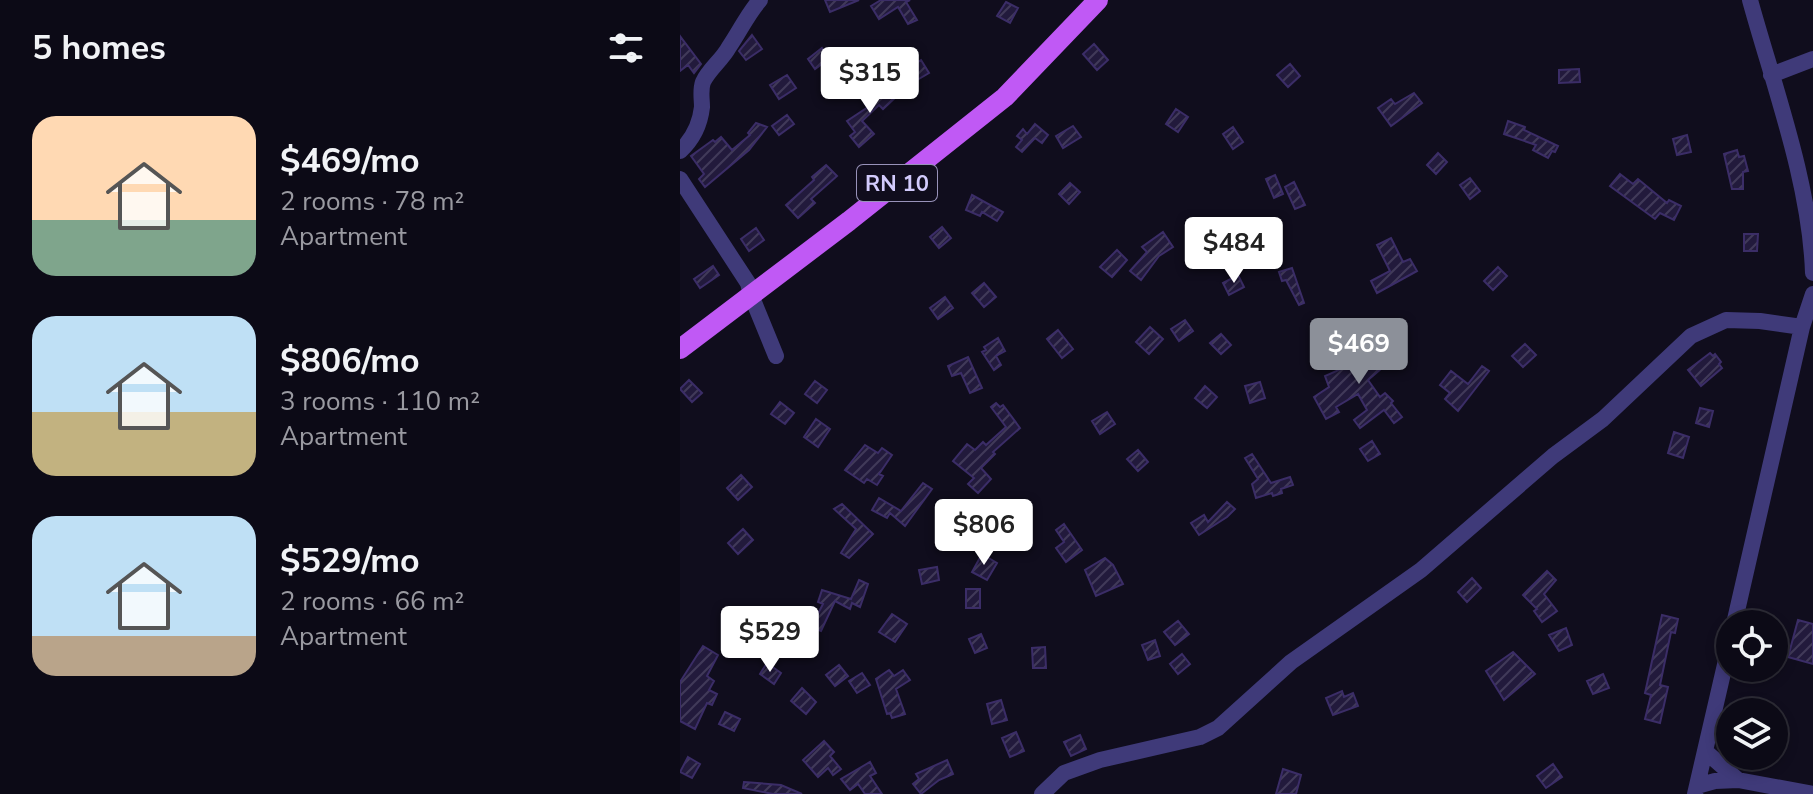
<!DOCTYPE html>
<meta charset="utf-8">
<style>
:root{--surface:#0c0a16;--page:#15131f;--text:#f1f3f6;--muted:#9a9aa1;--line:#2c2b35;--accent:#8c9099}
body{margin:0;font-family:"Nunito Sans",sans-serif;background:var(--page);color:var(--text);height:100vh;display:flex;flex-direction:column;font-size:30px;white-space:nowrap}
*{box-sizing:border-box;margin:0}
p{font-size:26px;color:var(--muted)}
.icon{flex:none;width:44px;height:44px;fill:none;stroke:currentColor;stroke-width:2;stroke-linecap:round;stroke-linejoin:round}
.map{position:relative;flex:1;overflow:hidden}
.details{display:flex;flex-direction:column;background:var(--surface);width:680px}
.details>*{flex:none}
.tools{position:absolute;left:1036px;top:610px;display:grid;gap:16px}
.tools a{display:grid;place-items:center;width:72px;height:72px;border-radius:50%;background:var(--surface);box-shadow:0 4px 12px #0003,0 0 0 2px var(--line);font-size:40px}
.price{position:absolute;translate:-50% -68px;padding:0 18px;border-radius:8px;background:#fff;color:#222;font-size:26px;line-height:52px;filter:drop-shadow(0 2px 4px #0008)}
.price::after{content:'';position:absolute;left:50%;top:48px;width:24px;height:18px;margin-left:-12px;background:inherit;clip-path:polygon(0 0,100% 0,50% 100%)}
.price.selected{background:var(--accent);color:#fff}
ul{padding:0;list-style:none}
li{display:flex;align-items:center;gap:24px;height:200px;padding:0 32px}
li span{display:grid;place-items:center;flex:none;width:224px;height:160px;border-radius:24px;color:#555}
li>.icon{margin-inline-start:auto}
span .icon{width:96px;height:96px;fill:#fffc;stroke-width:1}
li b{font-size:34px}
h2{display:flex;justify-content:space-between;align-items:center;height:96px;padding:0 32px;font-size:34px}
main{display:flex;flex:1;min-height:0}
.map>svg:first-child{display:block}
</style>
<main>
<section class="details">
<h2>5 homes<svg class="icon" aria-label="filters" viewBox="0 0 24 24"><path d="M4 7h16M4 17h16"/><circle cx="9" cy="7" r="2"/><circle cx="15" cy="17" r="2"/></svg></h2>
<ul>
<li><span style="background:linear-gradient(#ffd9b3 65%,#7fa58c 0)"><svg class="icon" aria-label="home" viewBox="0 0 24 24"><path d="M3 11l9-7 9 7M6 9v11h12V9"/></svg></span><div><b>$469/mo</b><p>2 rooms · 78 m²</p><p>Apartment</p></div></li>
<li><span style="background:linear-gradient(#bfe0f5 60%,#c2b280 0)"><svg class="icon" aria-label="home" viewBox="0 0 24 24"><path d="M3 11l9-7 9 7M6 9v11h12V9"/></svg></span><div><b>$806/mo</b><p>3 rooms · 110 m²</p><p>Apartment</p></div></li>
<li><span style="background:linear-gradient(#bfe0f5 75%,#b9a48a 0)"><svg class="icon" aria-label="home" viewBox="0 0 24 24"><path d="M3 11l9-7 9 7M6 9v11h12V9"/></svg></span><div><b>$529/mo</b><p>2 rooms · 66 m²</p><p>Apartment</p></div></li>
</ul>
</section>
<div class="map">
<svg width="1133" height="794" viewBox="0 0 1133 794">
<defs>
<pattern id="building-hatch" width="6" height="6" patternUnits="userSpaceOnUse" patternTransform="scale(2)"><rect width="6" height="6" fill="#221a3c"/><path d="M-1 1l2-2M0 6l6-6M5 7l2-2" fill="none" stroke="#413a59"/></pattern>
</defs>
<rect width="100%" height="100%" fill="#100d1d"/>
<path fill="url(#building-hatch)" stroke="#3b2d67" stroke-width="2" d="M145 0H179L150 12Z
M201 0H230L226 2 237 20 228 24 218 7 199 19 191 6Z
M326 2 338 8 330 23 317 16Z
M72 35 82 49 66 60 59 51Z
M0 36 21 64 14 73 8 65 0 71Z
M414 44 428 60 417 70 403 54Z
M142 48 150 58 135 69 128 59Z
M241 60 249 73 230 84 223 71Z
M610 64 620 76 608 87 597 75Z
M899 69 900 82 879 83V70Z
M107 75 116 88 99 99 90 85Z
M207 84 218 95 203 109 199 105 182 121 194 134 179 147 170 136 175 132 167 121 188 107 185 104Z
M734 93 742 103 711 126 698 108 711 99 715 104Z
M496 109 508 117 498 132 486 124Z
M107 115 114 124 99 135 92 126Z
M828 121 845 127 844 130 878 146 875 152 872 151 868 158 853 150 856 145 824 134Z
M76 123 87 127 69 150 25 187 19 179 24 174 11 156 33 140 35 142 41 137 52 150 70 135 68 133Z
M355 124 368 135 362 143 355 138 342 152 336 147 342 140 337 136 343 129 347 134Z
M393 126 401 137 383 148 376 136Z
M553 127 563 142 553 149 543 134Z
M1007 135 1011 152 997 155 993 139Z
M1057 150 1059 157 1064 156 1068 171 1063 172V189H1052L1044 154Z
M758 153 767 162 756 174 747 165Z
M146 165 157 176 131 199 135 203 118 218 106 205 134 180 132 177Z
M940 174 953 184 958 179 987 203 989 200 1001 206 994 220 980 213 975 219 930 186Z
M595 175 603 194 594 198 586 179Z
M790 178 800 191 790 199 780 185Z
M614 182 625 205 615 209 605 187Z
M390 183 400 192 389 204 379 194Z
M292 195 323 212 317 221 302 212 300 216 286 210Z
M262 227 271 238 259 248 250 237Z
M76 228 84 240 69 251 61 239Z
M483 232 493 247 479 256 461 280 450 271 467 252 462 247Z
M1064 234H1078L1077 251H1064Z
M711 238 723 262 730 259 737 271 697 293 691 281 710 271 697 245Z
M437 250 447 260 432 277 420 267Z
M33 266 39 275 20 288 14 279Z
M818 267 827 276 813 290 804 281Z
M612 268 624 303 619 305 606 280 602 281 599 272Z
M558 275 564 287 549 295 543 283Z
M304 283 316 297 304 307 292 293Z
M265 297 273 308 258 319 250 308Z
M505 320 513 331 499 341 491 329Z
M470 327 483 339 469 354 456 342Z
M378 330 393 349 382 358 367 339Z
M541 334 551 345 541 354 530 343Z
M706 337 715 347 696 363 701 369 688 380 700 397 705 393 713 401 711 403 722 417 714 423 704 410 680 428 674 420 687 410 678 394 656 407 659 412 646 419 634 397 649 387 645 376 668 366 664 362 685 348 688 353Z
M318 338 325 351 316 356 321 365 314 370 302 352 306 350 304 347Z
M845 344 856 355 843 367 832 356Z
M1030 353 1033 356 1035 354 1041 362 1039 364 1042 368 1021 386 1008 370Z
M288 357 302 388 290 393 281 373 272 376 268 366Z
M802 366 809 371 778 411 765 399 770 393 760 385 771 371 788 384Z
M9 380 22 393 12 402 0 389Z
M135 381 147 390 137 403 125 394Z
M580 382 585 398 570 403 565 386Z
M525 386 537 397 527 408 515 398Z
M100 402 114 413 105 424 91 414Z
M316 403 320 407 323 405 340 428 313 452 315 454 301 468 311 479 298 493 288 484 294 478 273 461 287 444 295 450 303 442 306 445 326 427 311 407Z
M1020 408 1033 411 1029 427 1016 423Z
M427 412 435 424 420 434 412 421Z
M136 419 150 429 138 447 124 437Z
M994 432 1009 437 1003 458 988 453Z
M692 441 700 454 688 461 680 449Z
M185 445 198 453 202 448 212 455 199 474 203 476 197 485 187 479 184 483 165 470Z
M458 450 468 462 458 471 447 459Z
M572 454 591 483 610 477 613 485 601 489 602 493 593 496 592 493 576 498 572 484 578 479 565 458Z
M61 475 72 487 58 500 47 488Z
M243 483 252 489 225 526 210 513 207 518 192 510 199 498 221 511Z
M547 502 555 509 547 517 519 535 511 523 524 515 528 522Z
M162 504 193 534 169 558 161 553 176 529 154 509Z
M384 524 402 550 386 562 376 548 384 542 376 530Z
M63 529 73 540 58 554 48 543Z
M302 554 317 563 307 580 292 572Z
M425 558 433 565 443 584 416 596 405 570Z
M257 567 259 580 242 584 239 570Z
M867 571 876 580 864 594 877 611 862 622 854 611 857 609 843 595Z
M792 578 801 588 787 602 778 592Z
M179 580 188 584 180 607 172 603 170 609 155 601 141 631 131 627 143 604 138 602 142 590 171 599Z
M286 589H300V608H286Z
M212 614 227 624 215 642 199 632Z
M982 615 998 619 995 633 991 632 980 685 988 687 980 723 965 719 971 695 965 693Z
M1118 620 1133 624V664L1108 657Z
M498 621 509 634 495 645 484 632Z
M886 628 892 645 879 651 869 635Z
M301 634 307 648 295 653 289 639Z
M475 640 480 656 468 660 462 645Z
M23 646 38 655 27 676 34 681 29 690 37 694 32 705 27 703 15 729 0 721V682Z
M365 647 366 668H353L352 648Z
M833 652 855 674 824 700 806 671Z
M502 654 510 664 498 674 490 664Z
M87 663 101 673 94 684 80 674Z
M159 665 168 676 155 686 146 675Z
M209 670 214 676 223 670 230 680 216 689 225 714 212 718 210 713 207 714 196 679Z
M182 673 190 685 177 693 169 681Z
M923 674 929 688 913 694 907 681Z
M122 688 136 702 126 714 111 701Z
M662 691 664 697 673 693 678 706 653 715 646 698Z
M321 700 327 720 312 724 307 704Z
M45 712 60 719 54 731 39 724Z
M336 732 344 751 330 757 322 738Z
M400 735 406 749 391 756 384 742Z
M144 741 154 752 150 756 161 769 153 775 148 768 138 777 123 760Z
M8 757 20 764 12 778 0 772Z
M267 760 273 774 259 780 241 794 233 784 239 779 236 774Z
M190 762 196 773 190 776 202 794H185L178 784 170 790 161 779Z
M873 764 882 777 866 788 857 776Z
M603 769 621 775 616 794H596Z
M64 782 101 785 122 794H93L63 788Z"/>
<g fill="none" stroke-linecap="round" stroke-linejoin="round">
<path stroke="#3f3a79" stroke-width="16" d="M1070 0C1094 87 1130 183 1133 273
M1091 75 1133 59
M0 151C13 139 20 125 22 107 22 99 20 90 23 82 29 69 42 60 49 47 60 31 67 15 80 0
M0 179 68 283 71 295 96 356
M1054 624 1122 327 1133 294
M1025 751 1058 780 1133 794
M1017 786 1035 781 1058 780
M362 794 384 773 420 760 520 737 538 728 611 662 741 570 873 456 923 419 1011 336 1046 320 1080 321 1122 327
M1015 794 1050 643"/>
<path stroke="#c059f5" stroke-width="20" d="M0 349 169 221 325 97 418 0"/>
</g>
<g text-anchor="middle" stroke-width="7" stroke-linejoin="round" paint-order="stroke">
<rect fill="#100d1d" stroke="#9892b9" stroke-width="2" x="177" y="165" width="80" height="36" rx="6"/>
<g font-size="22" font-weight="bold" fill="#d2cbfc">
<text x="217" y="191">RN 10</text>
</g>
</g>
</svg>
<div class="tools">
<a><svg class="icon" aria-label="locate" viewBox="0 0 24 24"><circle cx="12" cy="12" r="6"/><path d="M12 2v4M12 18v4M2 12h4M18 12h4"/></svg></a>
<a><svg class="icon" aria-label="layers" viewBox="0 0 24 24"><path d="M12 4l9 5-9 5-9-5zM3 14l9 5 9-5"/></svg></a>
</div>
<b class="price" style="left:190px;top:115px">$315</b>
<b class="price" style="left:554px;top:285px">$484</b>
<b class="price selected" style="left:679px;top:386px">$469</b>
<b class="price" style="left:304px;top:567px">$806</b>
<b class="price" style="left:90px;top:674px">$529</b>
</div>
</main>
